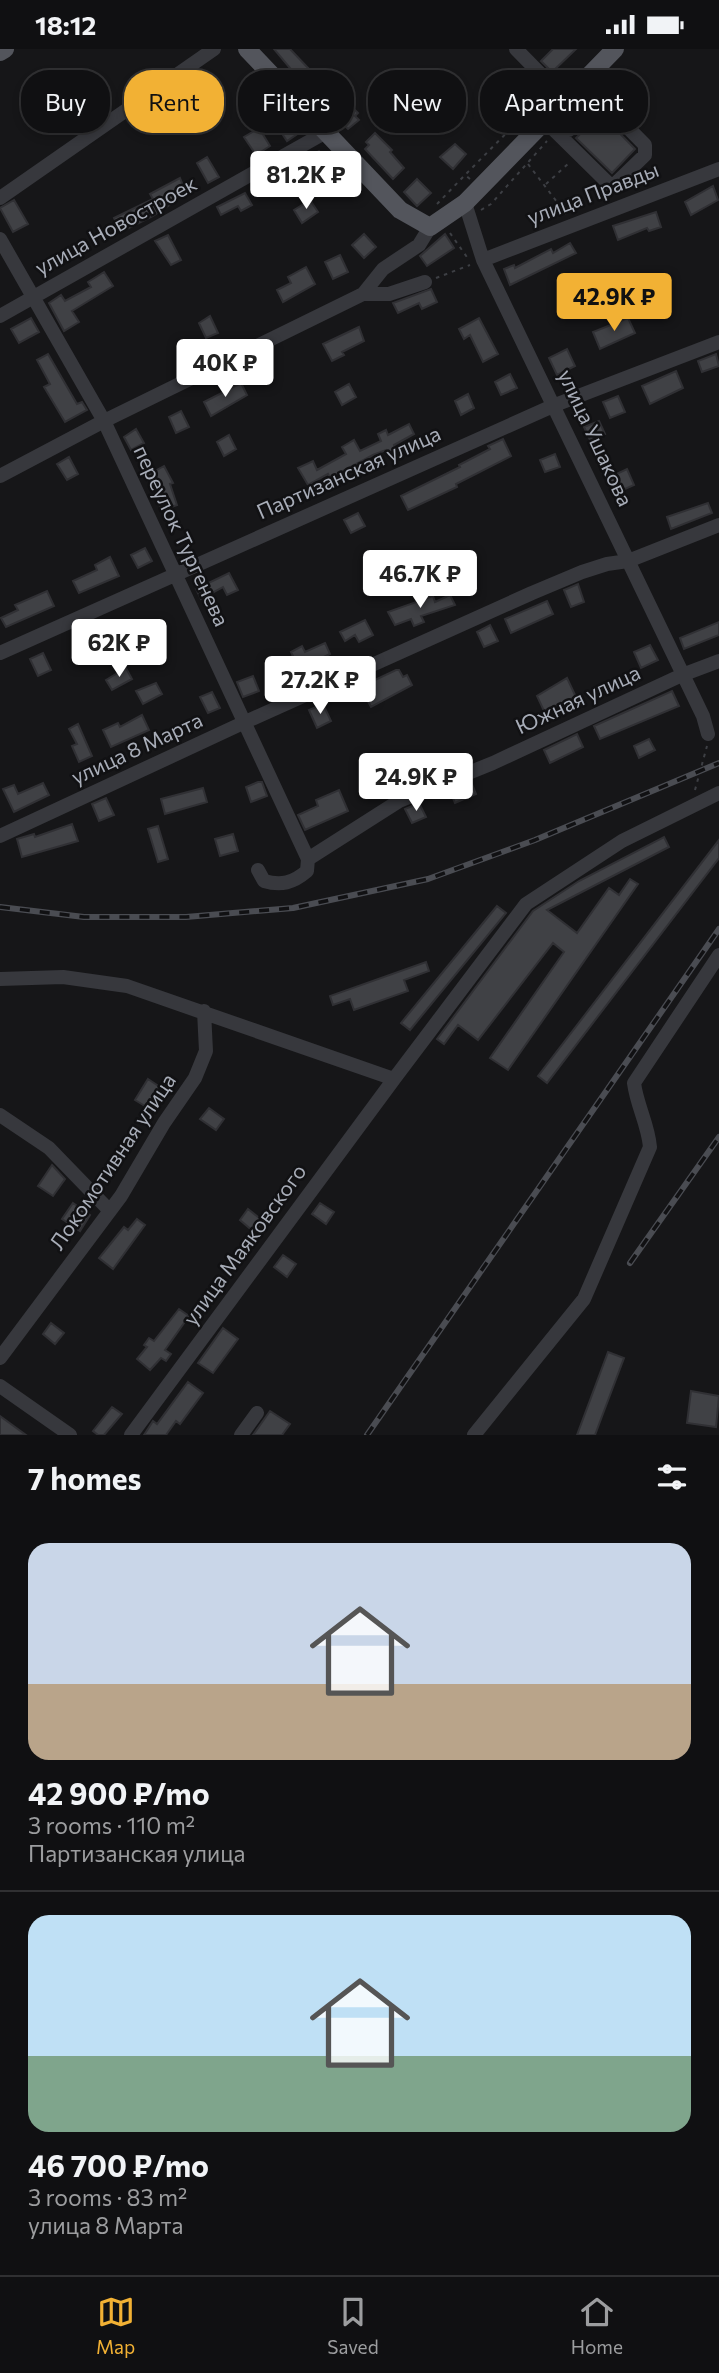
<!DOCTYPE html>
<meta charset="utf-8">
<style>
:root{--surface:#101012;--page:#1e1e20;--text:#f1f3f6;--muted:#9c9d9f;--line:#303032;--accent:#f2b134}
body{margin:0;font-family:Commissioner,sans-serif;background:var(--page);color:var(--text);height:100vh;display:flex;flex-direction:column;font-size:26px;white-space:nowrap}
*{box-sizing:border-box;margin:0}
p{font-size:23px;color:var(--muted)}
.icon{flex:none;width:38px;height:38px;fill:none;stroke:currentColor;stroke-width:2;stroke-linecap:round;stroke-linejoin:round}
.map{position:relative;height:1386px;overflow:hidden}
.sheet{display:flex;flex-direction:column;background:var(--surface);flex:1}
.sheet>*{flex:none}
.hud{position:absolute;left:21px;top:21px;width:677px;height:63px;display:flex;gap:14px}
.price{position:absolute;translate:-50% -60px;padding:0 16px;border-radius:7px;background:#fff;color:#222;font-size:23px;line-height:46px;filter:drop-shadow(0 2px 4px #0008)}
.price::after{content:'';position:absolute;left:50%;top:42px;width:21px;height:16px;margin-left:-10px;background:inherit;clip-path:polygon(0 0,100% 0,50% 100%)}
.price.on{background:var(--accent);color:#111}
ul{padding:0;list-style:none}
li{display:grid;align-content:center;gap:14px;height:371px;padding:0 28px}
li+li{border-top:2px solid var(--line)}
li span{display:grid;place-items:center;height:217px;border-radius:21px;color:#555}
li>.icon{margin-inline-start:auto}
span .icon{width:126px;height:126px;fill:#fffc;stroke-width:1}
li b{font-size:30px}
h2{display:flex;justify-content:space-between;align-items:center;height:84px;padding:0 28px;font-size:30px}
.pill{padding:0 24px;border-radius:28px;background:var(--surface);box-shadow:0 4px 10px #0003,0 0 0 2px var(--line);font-size:24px;line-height:63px}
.pill.on{background:var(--accent);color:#111}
.status{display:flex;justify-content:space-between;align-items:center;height:49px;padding:0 35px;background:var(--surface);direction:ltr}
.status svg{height:19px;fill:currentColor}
.tabs{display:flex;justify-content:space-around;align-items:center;height:98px;border-top:2px solid var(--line);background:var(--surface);font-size:19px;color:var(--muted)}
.tabs a{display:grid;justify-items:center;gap:4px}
.tabs .on{color:var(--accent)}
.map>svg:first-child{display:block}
</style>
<div class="status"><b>18:12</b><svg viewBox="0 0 49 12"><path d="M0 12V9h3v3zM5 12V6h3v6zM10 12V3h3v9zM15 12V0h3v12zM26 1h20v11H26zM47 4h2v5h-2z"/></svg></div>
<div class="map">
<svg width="719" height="1386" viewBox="0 0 719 1386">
<rect width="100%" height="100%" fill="#161618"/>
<path fill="#404145" stroke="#303034" stroke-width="2" d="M274 0H290L310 21 300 31Z
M553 0H576L552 23 541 12Z
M331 29 340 40 326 52 334 60 326 67 316 56 323 49 318 39Z
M529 29 538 39 515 59 521 65 512 73 498 59Z
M179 38 187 51 174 59 166 46Z
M352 58 358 64 355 67 359 71 348 80 338 70Z
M601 65 635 100 612 124 576 89Z
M286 70 288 73 291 71 299 84 287 92 277 77Z
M259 79 270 97 256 106 244 88Z
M375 84 392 101 390 103 404 119 393 130 365 100 369 96 366 93Z
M455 95 466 105 453 120 440 108Z
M319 102 327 116 310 126 301 112Z
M207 108 219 128 208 134 197 114Z
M180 129 186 144 169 152 171 155 153 167 121 183 114 169 153 150 150 145Z
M417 130 431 144 417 157 404 143Z
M713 137 718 151 691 166 685 153Z
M245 144 252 156 241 162 238 157 221 166 217 158Z
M14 151 28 175 13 183 0 159Z
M310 151 318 163 302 174 294 161Z
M656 163 661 178 649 182 647 179 618 191 613 177Z
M364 185 376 198 364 209 352 196Z
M445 185 454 199 427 217 420 207Z
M168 186 181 211 171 216 155 192Z
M570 194 576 204 510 236 504 220 514 216 515 219 551 200 553 204Z
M340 206 348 223 333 230 325 213Z
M306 218 315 235 283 253 277 241 291 234 288 228Z
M104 223 113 237 72 262 79 273 64 282 49 254 61 246 65 252 91 238 88 233Z
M431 240 437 253 422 260 419 254 398 264 393 254Z
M210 267 218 284 206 289 199 274Z
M31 269 39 283 19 294 11 280Z
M479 269 498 305 483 313 470 286 464 290 459 280Z
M628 269 635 284 600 300 593 283Z
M359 278 364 292 342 303 344 306 332 312 323 295Z
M567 300 575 317 557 326 549 309Z
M48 305 77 355 82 353 87 361 65 373 44 338 50 335 37 311Z
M716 305 719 317 702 323 698 312Z
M676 322 683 339 650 355 642 337Z
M510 325 517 339 501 346 495 333Z
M241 334 247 346 211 367 204 353Z
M349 335 356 348 342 356 335 343Z
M468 345 474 359 461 366 455 352Z
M618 347 625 363 610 369 603 353Z
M181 362 189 378 176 384 169 368Z
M599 372 605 385 590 391 584 378Z
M409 375 414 385 394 396 396 401 388 405 386 401 373 406 330 429 328 425 308 436 298 419 313 412 317 421 346 405 342 398 354 391 360 402 381 392 378 385 386 381 388 386Z
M136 380 144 394 131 401 124 388Z
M229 386 236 400 224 407 217 393Z
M503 390 511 407 456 435 457 438 408 461 401 447 460 418 459 416 490 400 488 397Z
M555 405 560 418 545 423 540 411Z
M69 408 78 425 67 431 57 415Z
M164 417 173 434 170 435 177 456 162 461 146 427Z
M627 420 634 436 616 444 608 429Z
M708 454 712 464 671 480 667 468Z
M358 464 365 477 351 484 344 471Z
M145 499 152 512 138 519 131 506Z
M110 508 119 527 79 544 73 532 97 521 95 516Z
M229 524 238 541 227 546 223 538 201 550 196 540Z
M466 524 473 538 459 545 453 531Z
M578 535 584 553 571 558 564 541Z
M47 542 54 557 6 578 1 569 18 561 15 556Z
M450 546 455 556 421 567 424 573 414 577 411 570 395 576 388 563 433 547 435 553Z
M547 552 553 565 511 584 505 570Z
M365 571 373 586 359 593 355 586 345 592 340 583Z
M719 573V586L684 600 680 589Z
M490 576 498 592 484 598 477 583Z
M325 594 330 605 275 632 269 618 293 607 291 603 302 597 305 603Z
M650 596 658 611 641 619 634 603Z
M43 604 51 621 38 627 30 610Z
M126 619 132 630 112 641 106 631Z
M396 621H399L403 628 407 626 412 636 371 658 360 638Z
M253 627 259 642 243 648 237 633Z
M567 629 576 648 544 662 537 647Z
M156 634 162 645 143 655 136 642Z
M672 642 679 657 600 690 594 677Z
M212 643 220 659 208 664 200 648Z
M323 655 331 672 317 679 309 661Z
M142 666 149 681 111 698 103 681 118 674 120 678Z
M78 675 92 707 79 713 72 697 77 695 69 680Z
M577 685 583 698 550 714 544 701Z
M649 690 655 701 639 709 634 697Z
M383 716 387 724 401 718 406 729 383 743 372 721Z
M258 733H262L267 747 251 753 246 738Z
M471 733 476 745 455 754 450 742Z
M43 734 49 746 14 763 3 740 14 736 18 745Z
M203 739 207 753 165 765 161 750Z
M339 741 348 762 305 781 298 766 318 757 316 751Z
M106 749 114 766 99 772 92 755Z
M419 754 426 768 412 774 405 760Z
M72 775 78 792 22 808 17 790 34 785 35 788Z
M158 777 168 810 158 813 148 780Z
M233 785 238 802 220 807 215 790Z
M664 788 669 798 547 861 577 884 609 839 619 846 630 830 638 835 508 1021 490 1009 564 903 553 894 478 991 458 976 444 995 437 990 533 862 579 832Z
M719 791V809L547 1034 538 1027Z
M497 857 506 864 410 981 401 974Z
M426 913 429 922 404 931 408 942 354 961 350 950 333 956 330 947Z
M148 1030 166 1042 153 1062 135 1051Z
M209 1059 224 1070 216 1081 200 1070Z
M52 1116 65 1130 53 1147 38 1137Z
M73 1154 90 1166 80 1182 62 1170Z
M320 1154 334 1163 326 1175 312 1165Z
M248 1160 263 1172 254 1183 240 1171Z
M137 1170 145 1176 113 1220 99 1209 124 1178 128 1181Z
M283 1206 296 1215 287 1228 274 1218Z
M179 1260 189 1267 165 1301 171 1305 166 1312 161 1309 150 1321 137 1310 147 1298 144 1296 149 1289 154 1292Z
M51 1274 64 1284 55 1295 43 1285Z
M223 1279 238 1290 213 1324 198 1314Z
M608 1303 624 1309 604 1362 595 1386H577Z
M188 1333 203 1344 180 1375 176 1372 166 1386H144L153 1372 157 1375Z
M691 1342 719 1347 716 1378 687 1374Z
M112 1358 122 1365 104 1386H98L93 1382Z
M270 1362 290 1375 282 1386H253Z
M0 1367 26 1386H0Z"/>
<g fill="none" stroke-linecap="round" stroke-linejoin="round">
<path stroke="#3d3f44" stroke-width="2" stroke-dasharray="3.5 5" stroke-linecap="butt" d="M528 115 567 166
M470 130 465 126 543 47
M546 135 570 113
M437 155 465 126
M481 161 491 155 547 92
M450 184 469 211
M436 229 470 216
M695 741 707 697"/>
<path stroke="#37383d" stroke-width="14" d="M516 0 566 51
M545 72 609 135H615L645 106V96L583 33
M569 81 601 51
M0 149 214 0
M465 154 483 211 703 667 708 685
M0 190 104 372 308 810
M483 211 719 120
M363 245 383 220 419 196 430 178
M0 267 326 83
M0 427 104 372 363 245H389L425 233
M0 604 555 356 719 293
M0 787 243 674 532 544 582 523 607 515 628 512 719 476
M308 810 399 752 493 714 682 626 719 612
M258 821 264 832C281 837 293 834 307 822L308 810
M0 930 63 928 127 937 394 1030 526 855 622 792 719 744
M0 1066 49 1099 110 1162
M0 1309 121 1147 164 1074 195 1029 206 1002 204 962
M0 1337 70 1386
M131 1386 394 1030
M241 1386 257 1364
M474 1386 584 1250 650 1098C648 1075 637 1057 634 1034L719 906"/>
<path stroke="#53555c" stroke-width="18" d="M247 0 400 161 430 178 465 154 615 0
M0 3 5 0"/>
<g stroke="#4a4c52" stroke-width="6">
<path id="rail" d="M0 858 84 868H186L293 859 428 830 535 791 719 714
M630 1214 719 1088
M367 1386 719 880"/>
</g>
<use href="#rail" stroke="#111113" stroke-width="3.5" stroke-dasharray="10" stroke-linecap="butt"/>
</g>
<g text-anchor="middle" stroke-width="5" stroke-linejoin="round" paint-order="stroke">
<g font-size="21" fill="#a8adb8" stroke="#111113">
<text transform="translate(593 145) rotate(-21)" y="7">улица Правды</text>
<text transform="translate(116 177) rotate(-29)" y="7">улица Новостроек</text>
<text transform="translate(595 389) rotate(65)" y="7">улица Ушакова</text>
<text transform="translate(349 424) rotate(-24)" y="7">Партизанская улица</text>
<text transform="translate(181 487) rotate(65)" y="7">переулок Тургенева</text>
<text transform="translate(578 651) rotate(-25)" y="7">Южная улица</text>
<text transform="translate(137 700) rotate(-25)" y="7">улица 8 Марта</text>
<text transform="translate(113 1113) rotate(-56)" y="7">Локомотивная улица</text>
<text transform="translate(245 1196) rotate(-54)" y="7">улица Маяковского</text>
</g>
</g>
</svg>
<b class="price" style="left:306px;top:162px">81.2K ₽</b>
<b class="price on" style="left:614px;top:284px">42.9K ₽</b>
<b class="price" style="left:225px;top:350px">40K ₽</b>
<b class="price" style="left:420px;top:561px">46.7K ₽</b>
<b class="price" style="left:119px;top:630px">62K ₽</b>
<b class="price" style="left:320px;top:667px">27.2K ₽</b>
<b class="price" style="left:416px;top:764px">24.9K ₽</b>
<div class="hud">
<a class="pill">Buy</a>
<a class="pill on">Rent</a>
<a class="pill">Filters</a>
<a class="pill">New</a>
<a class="pill">Apartment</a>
</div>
</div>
<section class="sheet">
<h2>7 homes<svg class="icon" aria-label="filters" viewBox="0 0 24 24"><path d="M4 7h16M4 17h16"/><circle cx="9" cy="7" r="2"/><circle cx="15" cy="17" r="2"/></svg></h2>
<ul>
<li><span style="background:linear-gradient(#c9d6e8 65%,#b9a48a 0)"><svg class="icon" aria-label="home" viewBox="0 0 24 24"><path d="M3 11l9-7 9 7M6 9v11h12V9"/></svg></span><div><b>42 900 ₽/mo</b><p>3 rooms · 110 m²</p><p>Партизанская улица</p></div></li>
<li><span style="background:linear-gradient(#bfe0f5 65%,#7fa58c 0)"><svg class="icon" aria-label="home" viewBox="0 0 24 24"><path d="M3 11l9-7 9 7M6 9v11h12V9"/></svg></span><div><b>46 700 ₽/mo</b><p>3 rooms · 83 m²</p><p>улица 8 Марта</p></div></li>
</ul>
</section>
<nav class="tabs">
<a class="on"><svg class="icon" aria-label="map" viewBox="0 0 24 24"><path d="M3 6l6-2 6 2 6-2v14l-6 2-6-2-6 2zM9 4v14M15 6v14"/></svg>Map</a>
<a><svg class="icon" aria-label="saved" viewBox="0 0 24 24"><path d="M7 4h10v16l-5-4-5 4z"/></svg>Saved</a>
<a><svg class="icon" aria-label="home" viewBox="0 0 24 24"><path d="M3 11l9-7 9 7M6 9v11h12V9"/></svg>Home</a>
</nav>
